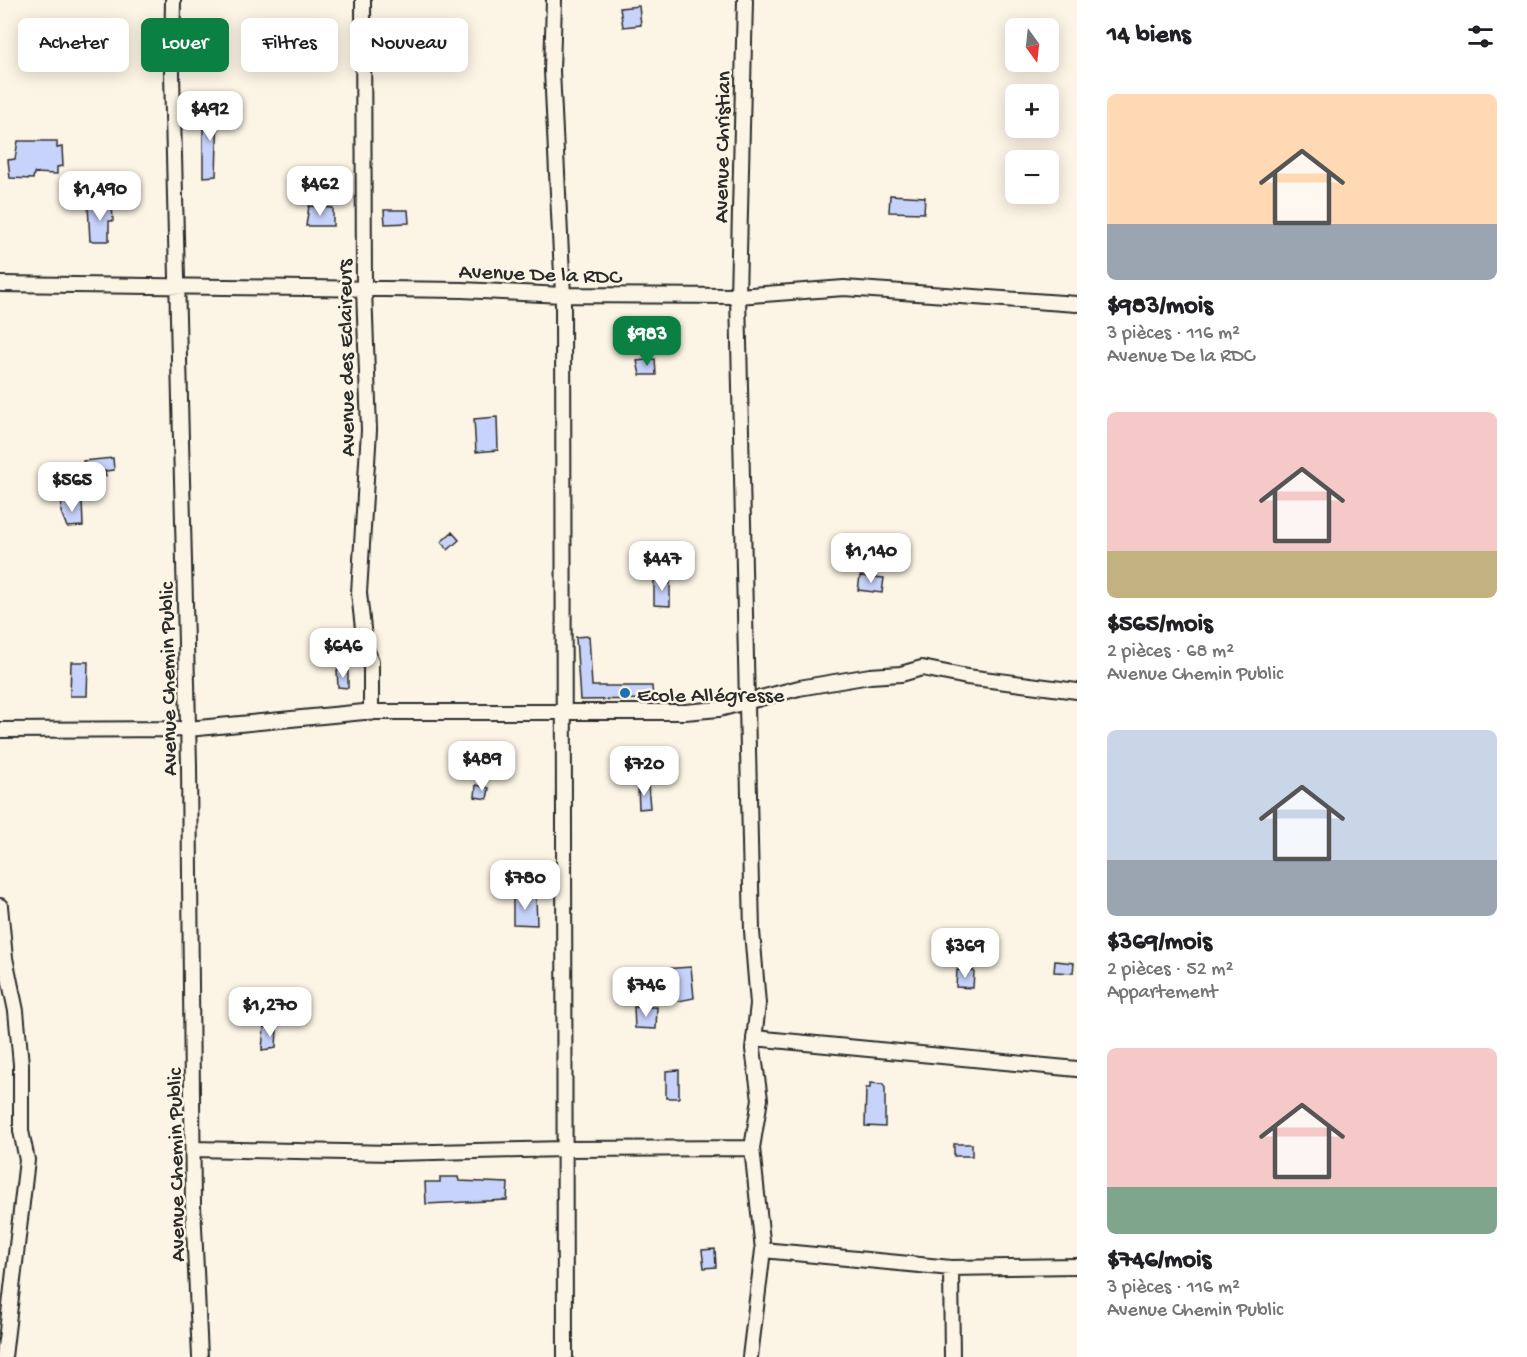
<!DOCTYPE html>
<html lang="fr">
<meta charset="utf-8">
<style>
:root{--surface:#fff;--page:#f2f2f2;--text:#202124;--muted:#757577;--accent:#0b8043}
body{margin:0;font-family:"Gochi Hand",sans-serif;background:var(--page);color:var(--text);height:100vh;display:flex;flex-direction:column;font-size:22px;white-space:nowrap}
*{box-sizing:border-box;margin:0}
p{font-size:20px;color:var(--muted)}
.icon{flex:none;width:33px;height:33px;fill:none;stroke:currentColor;stroke-width:2;stroke-linecap:round;stroke-linejoin:round}
.map{position:relative;flex:1;overflow:hidden}
.panel{display:flex;flex-direction:column;background:var(--surface);width:450px}
.panel>*{flex:none}
.hud{position:absolute;left:18px;top:18px;width:570px;height:54px;display:flex;gap:12px}
.needle{width:39px;rotate:165deg}
.fabs{position:absolute;left:1005px;top:18px;display:grid;gap:12px}
.fabs a{display:grid;place-items:center;width:54px;height:54px;border-radius:9px;background:var(--surface);box-shadow:0 3px 15px #0003;font-size:30px}
.price{position:absolute;translate:-50% -51px;padding:0 14px;border-radius:12px;background:#fff;color:#222;font-size:20px;line-height:39px;filter:drop-shadow(0 2px 3px #0008)}
.price::after{content:'';position:absolute;left:50%;top:36px;width:18px;height:14px;margin-left:-9px;background:inherit;clip-path:polygon(0 0,100% 0,50% 100%)}
.price.current{background:var(--accent);color:#fff}
ul{padding:0;list-style:none}
li{display:grid;align-content:center;gap:12px;height:318px;padding:0 30px}
li span{display:grid;place-items:center;height:186px;border-radius:9px;color:#555}
li>.icon{margin-inline-start:auto}
span .icon{width:108px;height:108px;fill:#fffc;stroke-width:1}
li b{font-size:26px}
h2{display:flex;justify-content:space-between;align-items:center;height:72px;padding:0 30px;font-size:26px}
.tag{padding:0 21px;border-radius:9px;background:var(--surface);box-shadow:0 3px 15px #0003;font-size:21px;line-height:54px}
.tag.current{background:var(--accent);color:#fff}
main{display:flex;flex:1;min-height:0}
.map>svg:first-child{display:block}
</style>
<main>
<div class="map">
<svg width="1077" height="1357" viewBox="0 0 1077 1357">
<rect width="100%" height="100%" fill="#fcf5e5"/>
<filter id="ink" filterUnits="userSpaceOnUse"><feTurbulence type="fractalNoise" baseFrequency=".0167" numOctaves="2"/><feDisplacementMap in="SourceGraphic" scale="12" xChannelSelector="R" yChannelSelector="G"/><feConvolveMatrix kernelMatrix="1 2 1 2 8 2 1 2 1" color-interpolation-filters="sRGB"/></filter>
<g filter="url(#ink)">
<path fill="#c8d3fb" stroke="#2b2b2b" stroke-width="1.5" d="M639 6 641 25 623 27 620 8Z
M94 38 93 57 80 58V39Z
M203 109H218L216 176 203 177Z
M18 141H57V148L62 147 63 166 57 167V174L34 173 33 179 10 178 8 160 15 159Z
M890 195 925 197 924 213 889 212Z
M112 204 113 221H109V241H90L88 205Z
M309 206 333 208V226H306Z
M384 210H408L409 223 385 224Z
M655 359 656 375H640L637 361Z
M497 417 498 450 476 452 474 419Z
M113 458 114 470 105 471 106 476 84 477 83 461Z
M62 498 82 501 83 526 67 527 61 512Z
M452 532 459 540 448 550 441 542Z
M860 576 884 578 882 593 858 590Z
M654 578 670 579V606L654 605Z
M589 636 592 686H652L653 699 580 700 576 637Z
M71 662H88L87 696H70Z
M337 670H348V688L338 687Z
M648 784 650 808 639 809 638 786Z
M476 785 489 788 487 799 475 797Z
M513 896 536 897 537 925 513 924Z
M1055 961 1074 963 1073 973 1054 972Z
M691 967 694 998 674 1002 662 969Z
M957 970 974 971 973 988 956 987Z
M634 1007H657L656 1029 635 1028Z
M264 1027 277 1028 276 1048 262 1050Z
M679 1070V1098H666V1071Z
M870 1083 883 1084 885 1088V1127L865 1126 866 1088H870Z
M954 1144H972V1156H954Z
M440 1177H458L459 1181 508 1183 507 1200 426 1204 425 1182H440Z
M715 1249 716 1267 704 1268 702 1250Z"/>
<g fill="none" stroke-linecap="round" stroke-linejoin="round">
<g stroke="#2b2b2b" stroke-width="18">
<path id="minor" d="M173 0 172 74 189 765 193 1205 200 1357
M363 0 364 289 369 430 359 593 365 646 371 661V713
M554 0 552 71 563 295 565 1357
M745 0 738 296 752 931 758 1004 753 1049 760 1099 752 1148 763 1250 750 1357
M0 284 462 290 563 295 738 296 844 288 1077 304
M0 730 188 729 364 712H685L719 709 799 688 870 676 901 674 922 668 967 677 1077 691
M0 906 5 958 16 1011 21 1064V1131L27 1160 4 1357
M754 1038 1077 1069
M193 1149 392 1153 565 1149 752 1148
M763 1250 951 1268 1077 1266
M951 1268 952 1357"/>
</g>
<use href="#minor" stroke="#fcf5e5" stroke-width="14"/>
</g>
</g>
<circle fill="#1f6fb2" stroke="#fcf5e5" stroke-width="2" cx="625" cy="693" r="6"/>
<g text-anchor="middle" stroke-width="5" stroke-linejoin="round" paint-order="stroke">
<g font-size="22" fill="#2b2b2b" stroke="#fcf5e5">
<text transform="translate(720 147) rotate(-89)" y="8">Avenue Christian</text>
<text transform="translate(540 272) rotate(2)" y="8">Avenue De la RDC</text>
<text transform="translate(344 358) rotate(-91)" y="8">Avenue des Eclaireurs</text>
<text transform="translate(166 679) rotate(-91)" y="8">Avenue Chemin Public</text>
<text transform="translate(174 1165) rotate(-91)" y="8">Avenue Chemin Public</text>
</g>
<g font-size="22" fill="#2b2b2b" stroke="#fcf5e5" text-anchor="start">
<text x="637" y="701">Ecole Allégresse</text>
</g>
</g>
</svg>
<div class="fabs">
<a><svg class="needle" viewBox="-14 -14 28 28"><path d="M0-13l5 13h-10z" fill="#e53935"/><path d="M0 13l5-13h-10z" fill="#757577"/></svg></a>
<a>+</a>
<a>−</a>
</div>
<b class="price" style="left:210px;top:142px">$492</b>
<b class="price" style="left:320px;top:217px">$462</b>
<b class="price" style="left:100px;top:222px">$1,490</b>
<b class="price current" style="left:647px;top:367px">$983</b>
<b class="price" style="left:72px;top:513px">$565</b>
<b class="price" style="left:871px;top:584px">$1,140</b>
<b class="price" style="left:662px;top:592px">$447</b>
<b class="price" style="left:343px;top:679px">$646</b>
<b class="price" style="left:482px;top:792px">$489</b>
<b class="price" style="left:644px;top:797px">$720</b>
<b class="price" style="left:525px;top:911px">$780</b>
<b class="price" style="left:965px;top:979px">$369</b>
<b class="price" style="left:646px;top:1018px">$746</b>
<b class="price" style="left:270px;top:1038px">$1,270</b>
<div class="hud">
<a class="tag">Acheter</a>
<a class="tag current">Louer</a>
<a class="tag">Filtres</a>
<a class="tag">Nouveau</a>
</div>
</div>
<section class="panel">
<h2>14 biens<svg class="icon" aria-label="filters" viewBox="0 0 24 24"><path d="M4 7h16M4 17h16"/><circle cx="9" cy="7" r="2"/><circle cx="15" cy="17" r="2"/></svg></h2>
<ul>
<li><span style="background:linear-gradient(#ffd9b3 70%,#9aa5b1 0)"><svg class="icon" aria-label="home" viewBox="0 0 24 24"><path d="M3 11l9-7 9 7M6 9v11h12V9"/></svg></span><div><b>$983/mois</b><p>3 pièces · 116 m²</p><p>Avenue De la RDC</p></div></li>
<li><span style="background:linear-gradient(#f6c9c9 75%,#c2b280 0)"><svg class="icon" aria-label="home" viewBox="0 0 24 24"><path d="M3 11l9-7 9 7M6 9v11h12V9"/></svg></span><div><b>$565/mois</b><p>2 pièces · 68 m²</p><p>Avenue Chemin Public</p></div></li>
<li><span style="background:linear-gradient(#c9d6e8 70%,#9aa5b1 0)"><svg class="icon" aria-label="home" viewBox="0 0 24 24"><path d="M3 11l9-7 9 7M6 9v11h12V9"/></svg></span><div><b>$369/mois</b><p>2 pièces · 52 m²</p><p>Appartement</p></div></li>
<li><span style="background:linear-gradient(#f6c9c9 75%,#7fa58c 0)"><svg class="icon" aria-label="home" viewBox="0 0 24 24"><path d="M3 11l9-7 9 7M6 9v11h12V9"/></svg></span><div><b>$746/mois</b><p>3 pièces · 116 m²</p><p>Avenue Chemin Public</p></div></li>
</ul>
</section>
</main>
